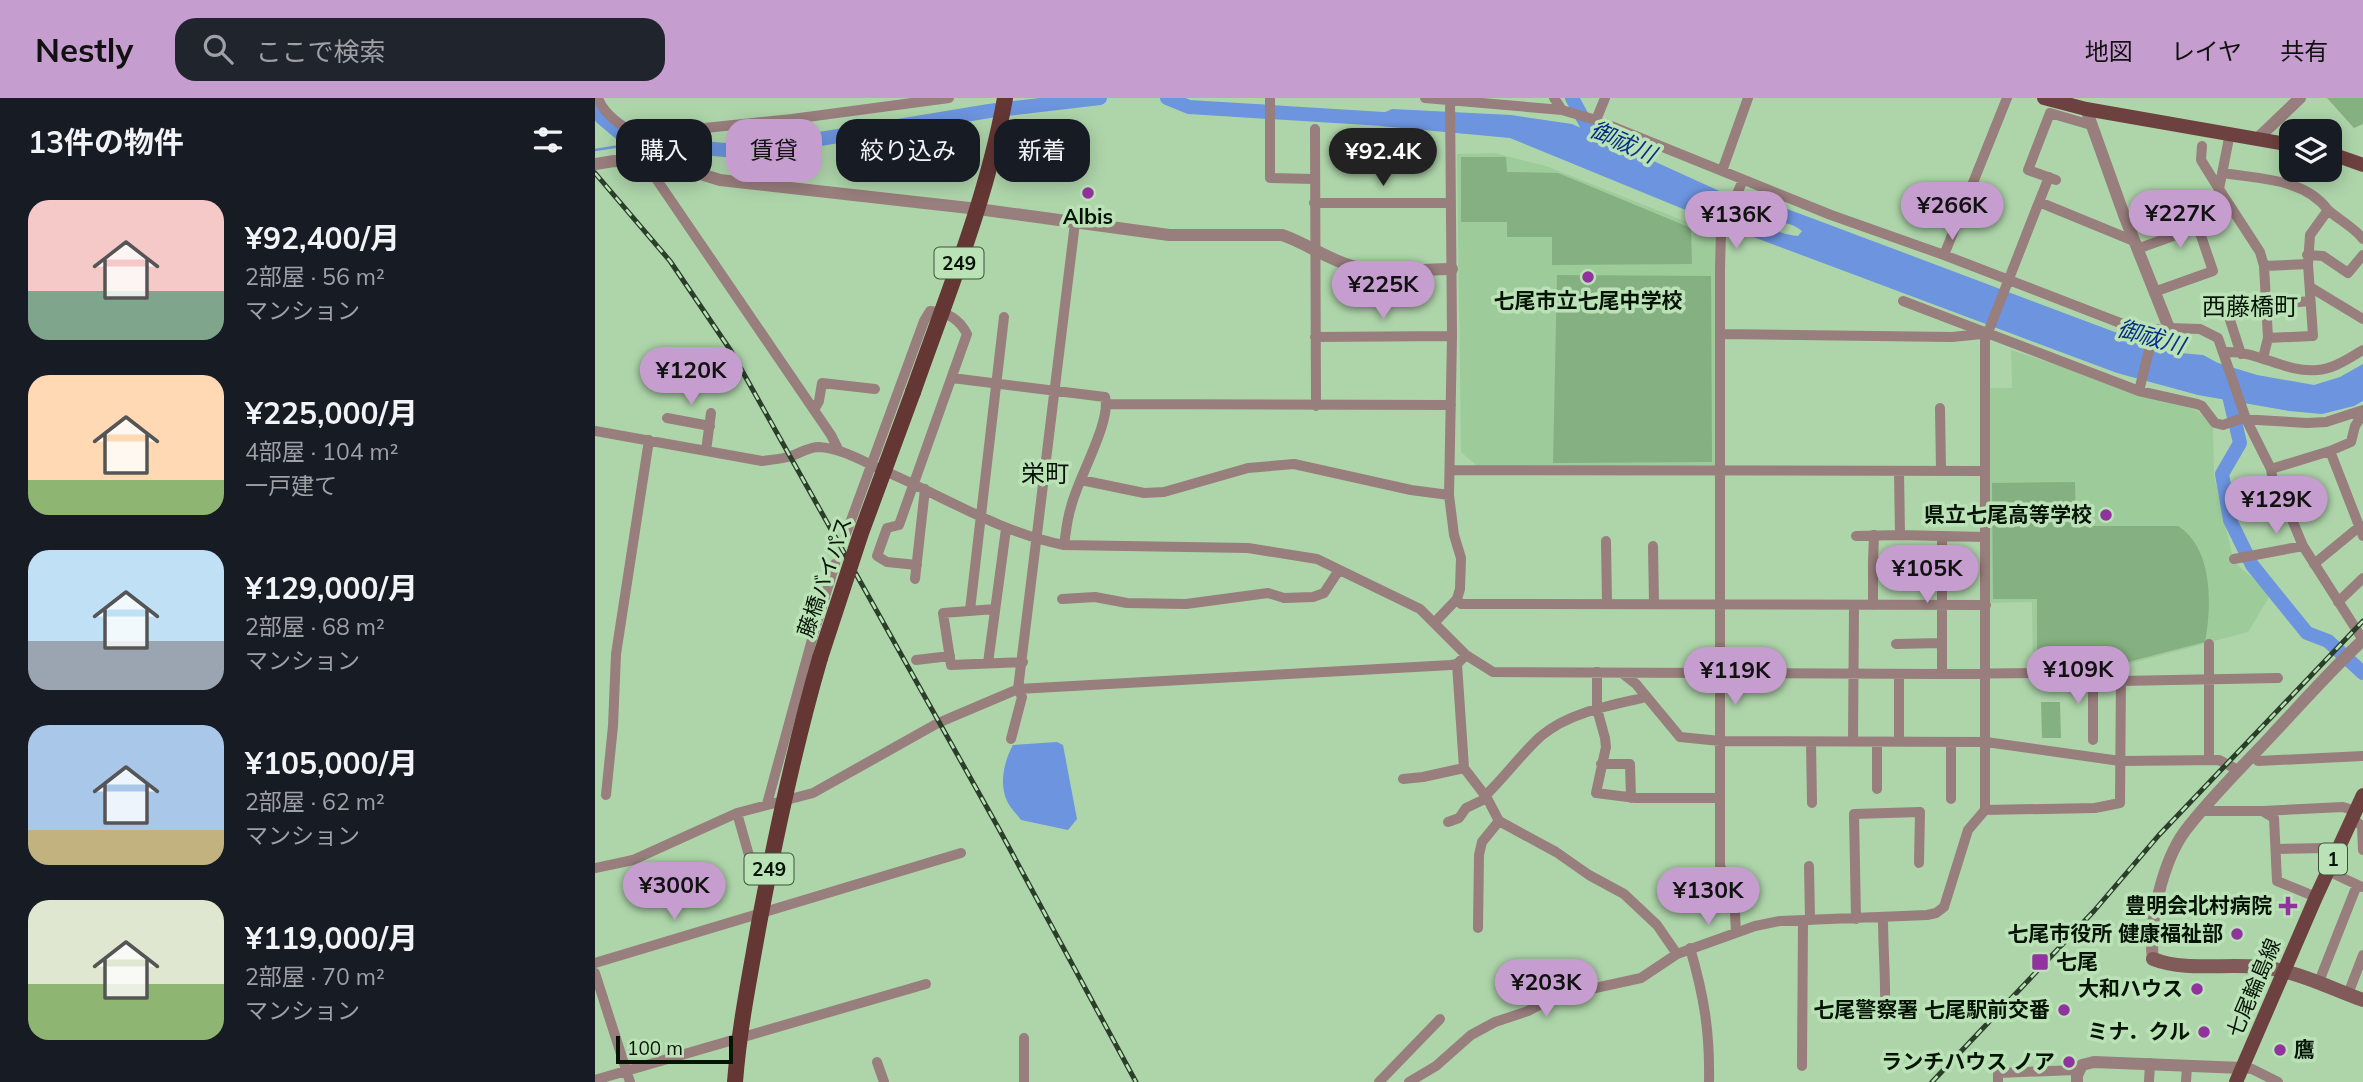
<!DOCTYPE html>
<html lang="ja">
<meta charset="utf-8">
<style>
:root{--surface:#171b24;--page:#20242c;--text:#f1f3f6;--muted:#9ea1a6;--accent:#c59dce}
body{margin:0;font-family:Mulish,"Noto Sans JP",sans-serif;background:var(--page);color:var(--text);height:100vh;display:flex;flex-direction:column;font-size:26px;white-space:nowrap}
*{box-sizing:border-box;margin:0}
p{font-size:23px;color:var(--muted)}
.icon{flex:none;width:38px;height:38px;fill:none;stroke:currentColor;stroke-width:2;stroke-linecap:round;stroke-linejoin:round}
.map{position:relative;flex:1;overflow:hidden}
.side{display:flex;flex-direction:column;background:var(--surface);width:595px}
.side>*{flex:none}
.guide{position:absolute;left:21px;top:21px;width:665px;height:63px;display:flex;gap:14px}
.controls{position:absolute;left:1684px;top:21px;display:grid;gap:14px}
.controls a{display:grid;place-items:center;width:63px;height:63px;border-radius:14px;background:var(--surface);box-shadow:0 4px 18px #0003;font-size:35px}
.scale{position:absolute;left:21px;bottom:18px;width:117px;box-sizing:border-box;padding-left:7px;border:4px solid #061406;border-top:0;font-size:19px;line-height:24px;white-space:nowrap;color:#061406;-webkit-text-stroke:5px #bae2b6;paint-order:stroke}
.price{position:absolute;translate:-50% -60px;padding:0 16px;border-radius:24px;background:var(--accent);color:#111;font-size:23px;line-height:46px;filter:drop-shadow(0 2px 4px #0008)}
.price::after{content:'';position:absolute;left:50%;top:42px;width:21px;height:16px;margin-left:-10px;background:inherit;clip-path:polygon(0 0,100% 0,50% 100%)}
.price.active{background:#222;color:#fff}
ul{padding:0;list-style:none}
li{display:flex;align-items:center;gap:21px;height:175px;padding:0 28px}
li span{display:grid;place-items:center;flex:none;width:196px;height:140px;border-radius:21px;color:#555}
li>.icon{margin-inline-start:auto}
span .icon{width:84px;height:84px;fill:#fffc;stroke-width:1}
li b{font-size:30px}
h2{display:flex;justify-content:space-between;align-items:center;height:84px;padding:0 28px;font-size:30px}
.chip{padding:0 24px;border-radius:21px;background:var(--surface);box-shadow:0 4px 18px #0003;font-size:24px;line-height:63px}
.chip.active{background:var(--accent);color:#111}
header{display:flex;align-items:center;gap:42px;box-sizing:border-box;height:98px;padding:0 35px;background:var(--accent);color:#111}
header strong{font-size:33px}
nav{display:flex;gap:38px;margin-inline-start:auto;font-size:24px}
.search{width:490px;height:63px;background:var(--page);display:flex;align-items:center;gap:18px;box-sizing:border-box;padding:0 24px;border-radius:21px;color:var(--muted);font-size:26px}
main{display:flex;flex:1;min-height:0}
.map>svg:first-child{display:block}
</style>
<header>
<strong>Nestly</strong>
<div class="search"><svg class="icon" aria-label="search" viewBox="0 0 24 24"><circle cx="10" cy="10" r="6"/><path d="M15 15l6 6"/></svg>ここで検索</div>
<nav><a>地図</a><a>レイヤ</a><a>共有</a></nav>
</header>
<main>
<section class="side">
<h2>13件の物件<svg class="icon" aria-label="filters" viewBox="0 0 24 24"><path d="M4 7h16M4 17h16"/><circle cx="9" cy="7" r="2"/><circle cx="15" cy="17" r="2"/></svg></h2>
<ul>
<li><span style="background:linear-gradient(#f6c9c9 65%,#7fa58c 0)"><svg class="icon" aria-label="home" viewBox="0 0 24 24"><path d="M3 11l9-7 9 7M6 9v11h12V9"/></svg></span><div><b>¥92,400/月</b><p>2部屋 · 56 m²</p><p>マンション</p></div></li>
<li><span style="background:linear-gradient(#ffd9b3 75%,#8fb573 0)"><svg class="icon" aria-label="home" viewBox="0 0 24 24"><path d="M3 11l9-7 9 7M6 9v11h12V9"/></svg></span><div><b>¥225,000/月</b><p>4部屋 · 104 m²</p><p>一戸建て</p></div></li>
<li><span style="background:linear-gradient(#bfe0f5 65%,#9aa5b1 0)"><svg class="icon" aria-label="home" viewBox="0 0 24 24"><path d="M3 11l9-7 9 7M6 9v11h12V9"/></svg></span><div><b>¥129,000/月</b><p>2部屋 · 68 m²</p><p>マンション</p></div></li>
<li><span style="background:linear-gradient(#a9c7e8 75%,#c2b280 0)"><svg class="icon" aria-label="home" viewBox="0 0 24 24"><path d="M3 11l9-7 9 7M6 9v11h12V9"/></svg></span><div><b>¥105,000/月</b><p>2部屋 · 62 m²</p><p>マンション</p></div></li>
<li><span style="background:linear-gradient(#dfe7d0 60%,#8fb573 0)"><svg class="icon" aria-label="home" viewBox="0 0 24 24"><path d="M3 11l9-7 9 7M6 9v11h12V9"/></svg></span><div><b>¥119,000/月</b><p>2部屋 · 70 m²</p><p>マンション</p></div></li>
</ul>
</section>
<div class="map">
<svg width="1768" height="984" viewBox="0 0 1768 984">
<rect width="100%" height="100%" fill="#aed5aa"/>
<path fill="#9ecb9a" d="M900 55 951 68 1122 136 1120 367 883 369 866 354 862 56Z
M1416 252 1601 312 1618 327 1619 378 1639 464 1676 496 1653 534 1523 569 1438 570 1437 504 1394 505 1391 290H1417Z"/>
<path fill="#85b081" d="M1732 0H1768V26L1759 30Z
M866 59H911L912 74 963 75 1096 130 1097 166 957 167V139H912V124H866Z
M962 177 1116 178 1117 364 958 365Z
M1480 384 1481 428H1583C1618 450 1617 507 1610 544L1529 565H1442V501H1398L1397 385Z
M1446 604H1465L1466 640H1447Z"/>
<path fill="#6c94df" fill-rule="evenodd" d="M797 11 916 17 977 26 1142 101 1158 98 1573 254 1608 257 1623 265 1662 277 1719 287 1745 279 1768 266V303L1759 308 1727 316 1694 313 1603 297 1522 275 1137 131 915 40 785 28 786 16ZM1166 114 1171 123C1184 124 1197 124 1207 133L1203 138C1190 137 1164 129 1159 116Z
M462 644 468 647 482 721 473 732 426 722C422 716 415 710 412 703 404 686 409 663 418 647Z"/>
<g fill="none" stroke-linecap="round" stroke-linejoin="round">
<path stroke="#6c94df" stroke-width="2.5" d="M0 52 32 47"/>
<path stroke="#6c94df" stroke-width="14" d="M572 0 594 9 805 22
M977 0 1003 48
M0 10 7 20 27 37 32 47H73L130 52 219 42 394 13 505 0
M1237 155 1310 182
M1631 285 1645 345 1627 376 1635 422 1657 467 1712 535 1733 543 1768 575"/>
<path stroke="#987e7d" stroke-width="10" d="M3 0C9 17 27 28 42 37L197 21 354 0
M675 0V80L719 81
M830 0 967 12 1001 22 1236 117 1349 157 1533 228 1559 232 1574 230 1605 231 1623 240 1651 321 1676 371 1679 390 1690 405 1708 448 1768 542
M959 0 967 12
M1001 22 1010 0
M720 31 721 308
M1635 35 1624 91 1665 154 1669 168
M42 37 49 63 236 337 244 353
M1607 48 1606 62 1624 91
M1127 73 1153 0
M1628 75C1664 81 1709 80 1733 112
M1454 79 1444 104 1539 143
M1461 82 1433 72 1455 15 1496 27
M719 105H856
M1542 151 1603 129 1618 173 1559 194
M1349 157 1412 0
M1712 157 1728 158 1753 175 1768 157
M1713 166 1715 137 1733 112C1744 122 1759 129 1768 141
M1715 189 1768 221
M1308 203 1544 293 1602 306 1607 308 1620 325 1628 327 1645 321 1712 325 1731 324 1768 312
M1671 207 1715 203
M1635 222 1646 256
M1126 236 1357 239 1387 236
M720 239 857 238
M1630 254C1662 252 1690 275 1722 272 1739 271 1754 260 1768 252
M1668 260 1673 240 1669 168 1713 166 1718 238 1673 240
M357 280 510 299C517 323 482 382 476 409 472 421 471 434 469 447
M1544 293 1559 232
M512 306 856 307
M1345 310 1346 373
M219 312 224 303 227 285 280 291
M72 320 115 328
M0 333 167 363C176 362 185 361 193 359 204 356 213 349 224 349 245 350 266 362 285 371 347 397 403 434 469 447L653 450 722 461 825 511 871 557 898 574 1347 576 1526 574 1525 705 1500 710 1390 712
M111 353 116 315
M1735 353 1768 438
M1676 371 1735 353 1756 344 1760 328 1768 316
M855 372 1389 373
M486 382 549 395 569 394 653 370 699 366 816 392 854 397
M251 436 329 223 335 213C353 214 364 221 372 236L304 427 292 430 282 458 292 464 322 467
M1279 437 1278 464 1347 465
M1305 437 1390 439
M1261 438 1305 437 1304 373
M1011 443 1012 506
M1058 448 1059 506
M1639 461 1708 448
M1719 466 1764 429
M320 481 330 391
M467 501 500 499 532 505 591 506 673 495 689 500 718 499 729 495 744 472
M862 501 866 506 1391 507
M1743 504 1768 480
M1278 507V464
M400 511 348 515 356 567 428 564
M375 512 409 219
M840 524 862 501 865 491 866 460 859 437 854 397 857 238 855 0
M1301 546 1347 545
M321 562 355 558
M393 565 411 431
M862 566 869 670 892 700 904 723 961 754 994 777 1029 796 1062 827 1082 856
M1002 574V611L1010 640 1011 649 1001 695 1041 700H1125
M1498 574V642
M1027 575 1041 586 1085 639 1125 643 1391 644 1525 663 1624 662 1643 672
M1347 576V438
M1525 583 1683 580
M416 641 427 599 423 591 480 125
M1216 644 1217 705
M1258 644 1259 507
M1282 644V691
M1304 644V576
M1356 645V701
M1658 658 1663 663 1768 658
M1614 662V546
M1006 666H1035L1036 700
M808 681 828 679 869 670
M11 697 18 628 21 556 54 342
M890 698C910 679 926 656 946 638 974 614 1017 607 1052 599
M172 706 219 534 240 466
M1608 713H1667L1679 720 1682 783 1721 799
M1668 713 1748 709 1761 713
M142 715 159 775 171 785
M1757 721 1767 728 1768 752
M853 724 864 720 871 710 892 700
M1681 751 1732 750 1742 754
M1214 768 1215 822
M0 770 38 762 142 715 218 695 343 625 423 591 856 567 862 566 871 557
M1733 773 1767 789
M1288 819C1288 852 1291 883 1290 916
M1261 821 1259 716 1325 714 1324 765
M883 830 884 757 887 744 904 723
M1141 835 1139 795 1125 768V171L1126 133 1148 82
M1095 850C1109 898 1115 934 1114 984
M0 865 366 755
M0 875 35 984
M1723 886 1762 787
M1753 896 1768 857
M429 940V984
M282 964 289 984
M1207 968 1208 823
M1647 970 1657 971 1683 984
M0 982 331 886
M784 984 845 921
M814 984 841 968 876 937 900 924 933 913 959 899 1046 880 1082 856 1160 828 1185 823 1332 817 1341 815 1349 809 1373 732 1390 712V242L1444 104
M1403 984V975L1480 972 1482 977
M1554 984 1555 965
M1591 984 1592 968"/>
<path stroke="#987e7d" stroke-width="12" d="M1491 11 1529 117 1574 230
M1662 41 1705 0
M0 66 19 63 73 66 125 82 383 111 574 137H687C711 145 732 161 757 168 788 177 825 171 857 171
M1558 861C1553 825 1568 763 1590 733 1615 700 1648 668 1676 638 1706 606 1736 572 1768 542
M1482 984V977L1487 967 1499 964 1647 970"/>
<path stroke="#805b59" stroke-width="14" d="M1558 861C1592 874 1629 865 1665 869 1700 872 1735 890 1768 902"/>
<path stroke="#6d413f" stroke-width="14" d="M1449 0 1491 11 1696 47
M1734 55 1768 67
M1641 984 1721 799 1768 697"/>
<path stroke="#643634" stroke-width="16" d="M318 294C352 197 392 101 410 0
M140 984C144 932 154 882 163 831 180 740 199 650 225 560"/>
<g stroke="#2a3e2a" stroke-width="5">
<path id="rail" d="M0 75 75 163 136 253 404 731 541 984
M1337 984 1499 813 1564 737 1768 523"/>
</g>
<use href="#rail" stroke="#bae2b6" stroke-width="2.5" stroke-dasharray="8" stroke-linecap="butt"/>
<path stroke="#643634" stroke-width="16" d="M225 560 266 435 318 294"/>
</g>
<g fill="#90339d" stroke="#bae2b6" stroke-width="2.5">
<circle cx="493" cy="95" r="7"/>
<circle cx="993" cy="179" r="7"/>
<circle cx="1511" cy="417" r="7"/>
<path d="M1689.5 797.5h7v7h7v7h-7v7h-7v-7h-7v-7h7z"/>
<circle cx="1642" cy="836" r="7"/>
<rect x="1436" y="855" width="18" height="18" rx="3.5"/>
<circle cx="1602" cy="891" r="7"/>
<circle cx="1469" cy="912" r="7"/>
<circle cx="1609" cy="934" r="7"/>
<circle cx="1685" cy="952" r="7"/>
<circle cx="1474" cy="964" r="7"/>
</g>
<g text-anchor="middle" stroke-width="7" stroke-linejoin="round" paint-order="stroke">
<g fill="#bae2b6" stroke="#3c523b" stroke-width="2">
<rect x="339.5" y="149.5" width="49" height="31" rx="5"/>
<rect x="1724" y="745.5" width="28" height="31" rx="5"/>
<rect x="149.5" y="755.5" width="49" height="31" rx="5"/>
</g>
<g font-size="19" font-weight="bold" fill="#061406">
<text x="364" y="172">249</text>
<text x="1738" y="768">1</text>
<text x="174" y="778">249</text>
</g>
<g font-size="21" font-weight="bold" fill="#061406" stroke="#bae2b6" text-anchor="end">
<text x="493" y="126" text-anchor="middle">Albis</text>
<text x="993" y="210" text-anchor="middle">七尾市立七尾中学校</text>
<text x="1497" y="424">県立七尾高等学校</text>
<text x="1677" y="815">豊明会北村病院</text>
<text x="1628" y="843">七尾市役所 健康福祉部</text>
<text x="1461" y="871" text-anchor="start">七尾</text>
<text x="1588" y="898">大和ハウス</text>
<text x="1455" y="919">七尾警察署 七尾駅前交番</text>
<text x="1595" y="941">ミナ．クル</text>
<text x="1699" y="959" text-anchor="start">鷹</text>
<text x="1460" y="971">ランチハウス ノア</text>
</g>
<g font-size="21" fill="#061406" stroke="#bae2b6">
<text transform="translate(230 479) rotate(-71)" y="7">藤橋バイパス</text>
<text transform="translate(1659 890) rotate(-67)" y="7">七尾輪島線</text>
</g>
<g font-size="23" font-style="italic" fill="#073087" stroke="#bae2b6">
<text transform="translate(1028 44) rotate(24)" y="8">御祓川</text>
<text transform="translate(1556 239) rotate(16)" y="8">御祓川</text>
</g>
<g font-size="24" fill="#061406" stroke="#bae2b6">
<text x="1655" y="217">西藤橋町</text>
<text x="450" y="384">栄町</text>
</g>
</g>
</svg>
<div class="controls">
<a><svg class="icon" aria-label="layers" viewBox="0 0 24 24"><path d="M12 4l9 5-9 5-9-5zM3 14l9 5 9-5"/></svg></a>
</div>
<div class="scale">100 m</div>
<b class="price active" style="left:788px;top:90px">¥92.4K</b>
<b class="price" style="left:1357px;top:144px">¥266K</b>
<b class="price" style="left:1585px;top:152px">¥227K</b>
<b class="price" style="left:1141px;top:153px">¥136K</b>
<b class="price" style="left:788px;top:223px">¥225K</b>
<b class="price" style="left:96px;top:309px">¥120K</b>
<b class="price" style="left:1681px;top:438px">¥129K</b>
<b class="price" style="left:1332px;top:507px">¥105K</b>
<b class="price" style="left:1483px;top:608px">¥109K</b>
<b class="price" style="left:1140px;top:609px">¥119K</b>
<b class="price" style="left:79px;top:824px">¥300K</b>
<b class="price" style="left:1113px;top:829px">¥130K</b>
<b class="price" style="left:951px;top:921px">¥203K</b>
<div class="guide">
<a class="chip">購入</a>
<a class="chip active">賃貸</a>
<a class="chip">絞り込み</a>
<a class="chip">新着</a>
</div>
</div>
</main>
